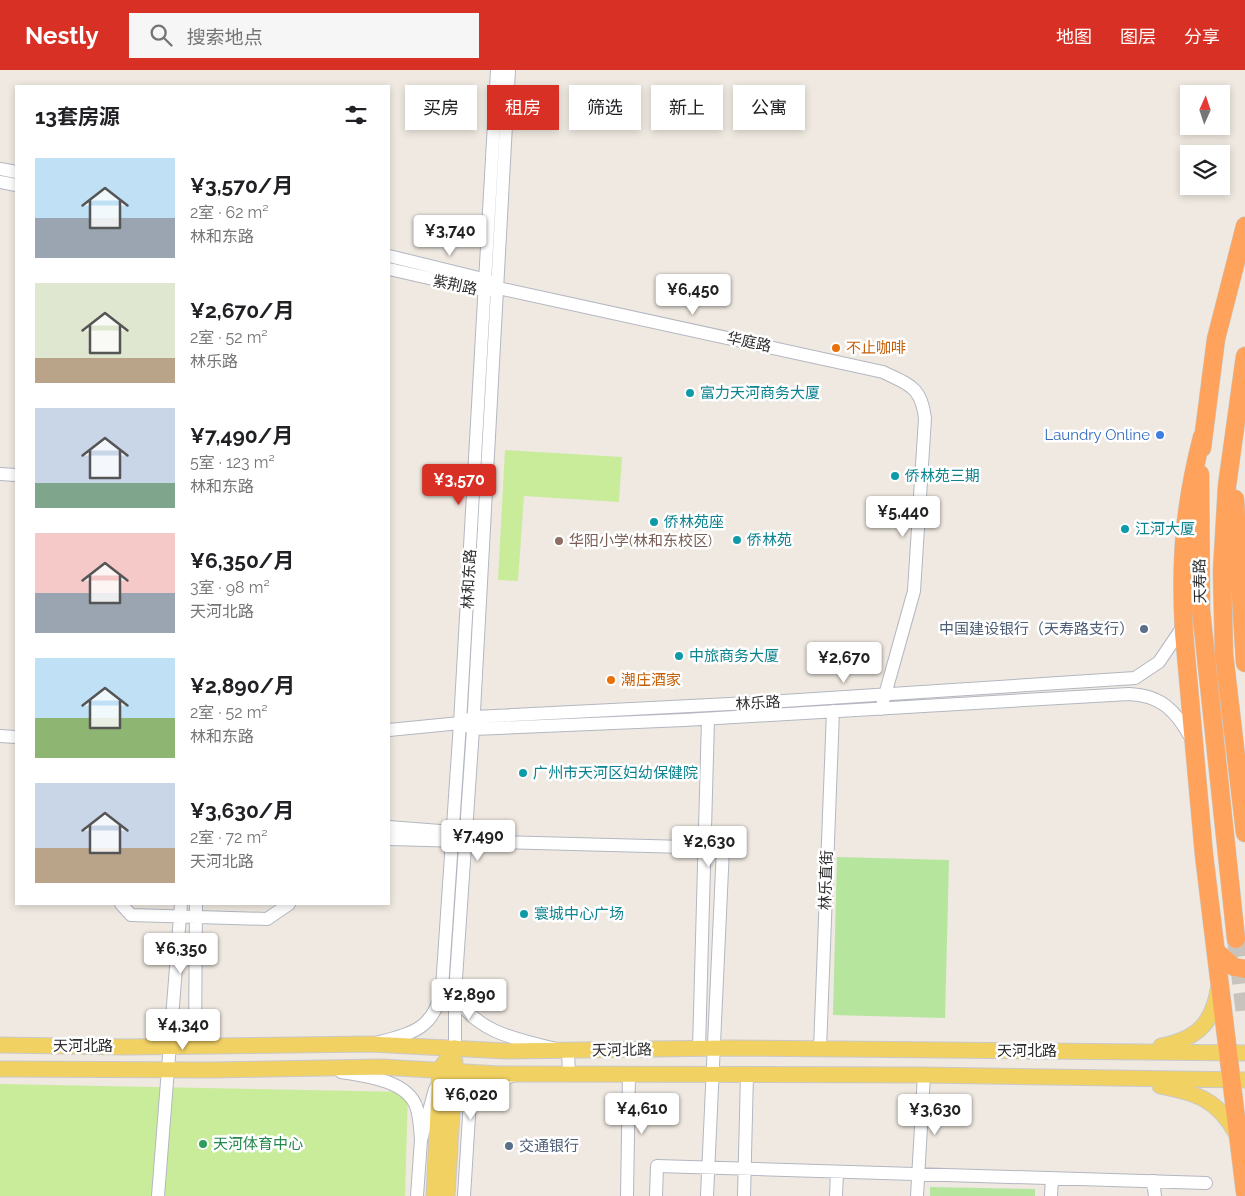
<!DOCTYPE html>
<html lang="zh">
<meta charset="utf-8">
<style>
:root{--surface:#fff;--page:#f6f6f6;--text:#202124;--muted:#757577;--accent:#d93025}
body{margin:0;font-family:Raleway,"Noto Sans SC",sans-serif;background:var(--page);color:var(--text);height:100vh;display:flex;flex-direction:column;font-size:19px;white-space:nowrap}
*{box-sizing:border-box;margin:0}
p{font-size:16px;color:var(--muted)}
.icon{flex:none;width:28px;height:28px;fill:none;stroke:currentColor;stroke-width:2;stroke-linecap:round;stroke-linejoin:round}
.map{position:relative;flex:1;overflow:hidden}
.sheet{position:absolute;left:15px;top:15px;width:375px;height:820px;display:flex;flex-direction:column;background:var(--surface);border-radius:0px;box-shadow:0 2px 8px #0003}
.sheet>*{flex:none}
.top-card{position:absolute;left:405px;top:15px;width:475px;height:45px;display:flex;gap:10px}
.needle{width:32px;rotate:3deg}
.fabs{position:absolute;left:1180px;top:15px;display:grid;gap:10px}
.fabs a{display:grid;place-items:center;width:50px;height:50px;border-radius:0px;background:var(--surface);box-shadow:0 2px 8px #0003;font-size:25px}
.price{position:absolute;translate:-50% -42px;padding:0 11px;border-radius:5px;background:#fff;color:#222;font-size:16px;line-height:32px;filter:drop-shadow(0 1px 2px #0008)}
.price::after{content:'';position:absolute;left:50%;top:30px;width:15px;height:11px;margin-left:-8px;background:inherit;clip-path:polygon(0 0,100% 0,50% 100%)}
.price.selected{background:var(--accent);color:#fff}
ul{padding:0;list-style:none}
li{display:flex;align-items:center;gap:15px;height:125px;padding:0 20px}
li span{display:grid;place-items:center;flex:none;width:140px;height:100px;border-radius:0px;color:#555}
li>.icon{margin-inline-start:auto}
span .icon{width:60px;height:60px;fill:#fffc;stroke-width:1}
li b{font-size:21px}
h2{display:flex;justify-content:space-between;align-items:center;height:60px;padding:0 20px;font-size:21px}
.tag{padding:0 18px;border-radius:0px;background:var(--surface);box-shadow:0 2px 8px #0003;font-size:18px;line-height:45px}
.tag.selected{background:var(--accent);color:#fff}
header{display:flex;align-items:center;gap:30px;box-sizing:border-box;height:70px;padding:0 25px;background:var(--accent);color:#fff}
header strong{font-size:24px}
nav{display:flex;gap:28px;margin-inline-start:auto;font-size:18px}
.search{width:350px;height:45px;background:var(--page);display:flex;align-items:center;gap:12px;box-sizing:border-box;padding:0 18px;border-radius:0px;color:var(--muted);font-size:19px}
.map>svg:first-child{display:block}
</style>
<header>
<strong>Nestly</strong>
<div class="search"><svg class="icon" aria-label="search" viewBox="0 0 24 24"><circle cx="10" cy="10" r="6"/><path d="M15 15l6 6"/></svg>搜索地点</div>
<nav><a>地图</a><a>图层</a><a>分享</a></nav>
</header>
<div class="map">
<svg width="1245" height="1126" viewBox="0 0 1245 1126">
<rect width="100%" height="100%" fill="#efe9e1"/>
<path fill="#b6e59e" d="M837 787 949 790 945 948 833 945Z
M930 1117 1035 1119V1126H930Z"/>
<path fill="#c9ec9a" d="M505 380 622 387 619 432 524 426 518 511 498 510Z
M0 1014 408 1022 405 1126H0Z"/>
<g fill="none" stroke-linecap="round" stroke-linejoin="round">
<path stroke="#c8c4bd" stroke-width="18" stroke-dasharray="18 9" stroke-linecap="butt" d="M1236 869 1245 945"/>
<g stroke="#b4b7c1" stroke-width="14">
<path id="minor" d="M0 99 16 102
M0 112 16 115
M389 186 487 210 498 218 883 302C909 315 921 316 925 348L914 521 881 639
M389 199 486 221 493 219
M0 404 16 405
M467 656 473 659 684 650 1129 624C1161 625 1176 641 1191 668
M389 660 460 653 474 647 768 632 1135 608 1159 592 1182 558V551
M0 666 16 667
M389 757 453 762
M389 769 723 778 707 1126
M121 834 131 845 267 849 289 834
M456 925C476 966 528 971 568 982L569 1003
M379 972C415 963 435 957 442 918L460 653 497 0
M195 976 196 834
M455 978V923L473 659 509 0
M699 979 708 649
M820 979 833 641
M341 1002C365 1006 406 1010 416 1036 420 1047 420 1059 421 1070
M1153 1111 1155 1126
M158 1126 181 834
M417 1126 421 1070 435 1019
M464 1126 470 1030 491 1014 512 1006
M627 1126 629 1003
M656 1126 657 1096 1206 1113
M744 1126 747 1004
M836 1126 837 1102
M917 1126 924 1005
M1051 1126 1052 1108"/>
</g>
<g stroke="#c9c9c9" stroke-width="17">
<path id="major" d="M0 975 126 977 370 974 506 981 726 978 1245 983
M1161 976C1195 969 1212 956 1218 920
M0 999 210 1000 382 997 499 1004 924 1005 1245 1010
M1160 1016C1196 1023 1217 1029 1236 1063
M434 1126 440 999 455 978
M447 1126 455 992"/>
</g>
<g stroke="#c9c9c9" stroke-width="19">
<path id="highway" d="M1245 286 1227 416 1222 502 1224 584 1245 763
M1202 367C1184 437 1180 491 1184 563L1204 785 1245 1122
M1202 378 1216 269 1245 156
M1200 404 1201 540 1236 869
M1235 429 1245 593
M1217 882 1234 897 1245 899"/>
</g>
<use href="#minor" stroke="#fff" stroke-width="12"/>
<use href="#major" stroke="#f2d163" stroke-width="15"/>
<use href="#highway" stroke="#ffa35c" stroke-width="18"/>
</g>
<g fill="#e8710a" stroke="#fff" stroke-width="2">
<circle cx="836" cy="278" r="5"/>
<circle cx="611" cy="610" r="5"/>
</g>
<g fill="#0f9aa8" stroke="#fff" stroke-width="2">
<circle cx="690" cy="323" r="5"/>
<circle cx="895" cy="406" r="5"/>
<circle cx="654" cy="452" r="5"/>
<circle cx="1125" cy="459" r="5"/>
<circle cx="737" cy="470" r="5"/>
<circle cx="679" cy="586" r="5"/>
<circle cx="523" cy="703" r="5"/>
<circle cx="524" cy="844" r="5"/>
</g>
<circle fill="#3f7fe0" stroke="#fff" stroke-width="2" cx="1160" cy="365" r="5"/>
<circle fill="#8d6e63" stroke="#fff" stroke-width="2" cx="559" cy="471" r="5"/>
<g fill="#5c6f8a" stroke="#fff" stroke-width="2">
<circle cx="1144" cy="559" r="5"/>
<circle cx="509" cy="1076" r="5"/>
</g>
<circle fill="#2e9e5b" stroke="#fff" stroke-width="2" cx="203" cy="1074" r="5"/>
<g text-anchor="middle" stroke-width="5" stroke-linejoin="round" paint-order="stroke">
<g font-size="15" fill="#2e2e2e" stroke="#fff">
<text transform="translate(455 215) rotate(12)" y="5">紫荆路</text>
<text transform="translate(749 272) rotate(12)" y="5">华庭路</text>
<text transform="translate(469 509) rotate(-87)" y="5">林和东路</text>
<text transform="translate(1200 511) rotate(-91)" y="5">天寿路</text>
<text transform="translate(758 633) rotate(-3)" y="5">林乐路</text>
<text transform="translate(826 810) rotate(-88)" y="5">林乐直街</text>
<text x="83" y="981">天河北路</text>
<text transform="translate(622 980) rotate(-1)" y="5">天河北路</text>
<text x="1027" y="986">天河北路</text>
</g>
<g font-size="15" fill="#c56008" stroke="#fff" text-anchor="start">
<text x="846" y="283">不止咖啡</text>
<text x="621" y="615">潮庄酒家</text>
</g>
<g font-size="15" fill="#0d838f" stroke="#fff" text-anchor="start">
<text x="700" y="328">富力天河商务大厦</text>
<text x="905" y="411">侨林苑三期</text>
<text x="664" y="457">侨林苑座</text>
<text x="1135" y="464">江河大厦</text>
<text x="747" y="475">侨林苑</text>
<text x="689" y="591">中旅商务大厦</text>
<text x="533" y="708">广州市天河区妇幼保健院</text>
<text x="534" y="849">寰城中心广场</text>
</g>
<g font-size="15" fill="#366cbe" stroke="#fff" text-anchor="end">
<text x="1150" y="370">Laundry Online</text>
</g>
<g font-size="15" fill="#785e54" stroke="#fff" text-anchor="start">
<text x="569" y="476">华阳小学(林和东校区)</text>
</g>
<g font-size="15" fill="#4e5e75" stroke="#fff" text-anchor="end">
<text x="1134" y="564">中国建设银行（天寿路支行）</text>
<text x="519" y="1081" text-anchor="start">交通银行</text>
</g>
<g font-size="15" fill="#27864d" stroke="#fff" text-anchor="start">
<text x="213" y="1079">天河体育中心</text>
</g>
</g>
</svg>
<div class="fabs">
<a><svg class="needle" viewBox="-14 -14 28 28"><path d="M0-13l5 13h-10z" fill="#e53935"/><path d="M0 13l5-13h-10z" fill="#757577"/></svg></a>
<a><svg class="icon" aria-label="layers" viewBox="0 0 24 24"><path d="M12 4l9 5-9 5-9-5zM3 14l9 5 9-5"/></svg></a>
</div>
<b class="price" style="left:450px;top:187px">¥3,740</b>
<b class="price" style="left:693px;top:246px">¥6,450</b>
<b class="price selected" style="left:459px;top:436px">¥3,570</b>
<b class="price" style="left:903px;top:468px">¥5,440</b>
<b class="price" style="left:844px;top:614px">¥2,670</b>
<b class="price" style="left:478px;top:792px">¥7,490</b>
<b class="price" style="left:709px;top:798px">¥2,630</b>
<b class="price" style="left:181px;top:905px">¥6,350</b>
<b class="price" style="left:469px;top:951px">¥2,890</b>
<b class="price" style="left:183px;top:981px">¥4,340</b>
<b class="price" style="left:471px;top:1051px">¥6,020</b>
<b class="price" style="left:642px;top:1065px">¥4,610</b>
<b class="price" style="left:935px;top:1066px">¥3,630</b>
<div class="top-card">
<a class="tag">买房</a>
<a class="tag selected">租房</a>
<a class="tag">筛选</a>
<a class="tag">新上</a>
<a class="tag">公寓</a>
</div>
<section class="sheet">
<h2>13套房源<svg class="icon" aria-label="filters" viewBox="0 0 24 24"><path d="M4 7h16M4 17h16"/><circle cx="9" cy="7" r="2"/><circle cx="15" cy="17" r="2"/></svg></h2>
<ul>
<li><span style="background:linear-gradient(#bfe0f5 60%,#9aa5b1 0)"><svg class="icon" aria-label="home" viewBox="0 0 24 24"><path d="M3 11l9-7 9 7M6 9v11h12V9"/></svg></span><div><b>¥3,570/月</b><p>2室 · 62 m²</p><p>林和东路</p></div></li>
<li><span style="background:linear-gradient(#dfe7d0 75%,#b9a48a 0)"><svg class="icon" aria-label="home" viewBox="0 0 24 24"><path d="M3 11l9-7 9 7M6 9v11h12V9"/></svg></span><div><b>¥2,670/月</b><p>2室 · 52 m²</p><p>林乐路</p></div></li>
<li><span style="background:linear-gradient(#c9d6e8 75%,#7fa58c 0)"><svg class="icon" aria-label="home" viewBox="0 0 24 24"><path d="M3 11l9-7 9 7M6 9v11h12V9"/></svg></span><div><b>¥7,490/月</b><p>5室 · 123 m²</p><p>林和东路</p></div></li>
<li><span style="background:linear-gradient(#f6c9c9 60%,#9aa5b1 0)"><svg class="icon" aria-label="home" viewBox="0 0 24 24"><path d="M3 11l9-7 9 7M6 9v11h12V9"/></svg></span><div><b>¥6,350/月</b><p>3室 · 98 m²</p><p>天河北路</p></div></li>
<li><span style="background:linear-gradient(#bfe0f5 60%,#8fb573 0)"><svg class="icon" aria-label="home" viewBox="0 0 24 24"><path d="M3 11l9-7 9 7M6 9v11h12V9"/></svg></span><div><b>¥2,890/月</b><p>2室 · 52 m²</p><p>林和东路</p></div></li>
<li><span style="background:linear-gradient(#c9d6e8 65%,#b9a48a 0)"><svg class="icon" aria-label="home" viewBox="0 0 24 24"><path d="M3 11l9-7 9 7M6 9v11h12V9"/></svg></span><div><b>¥3,630/月</b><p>2室 · 72 m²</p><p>天河北路</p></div></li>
</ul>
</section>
</div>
